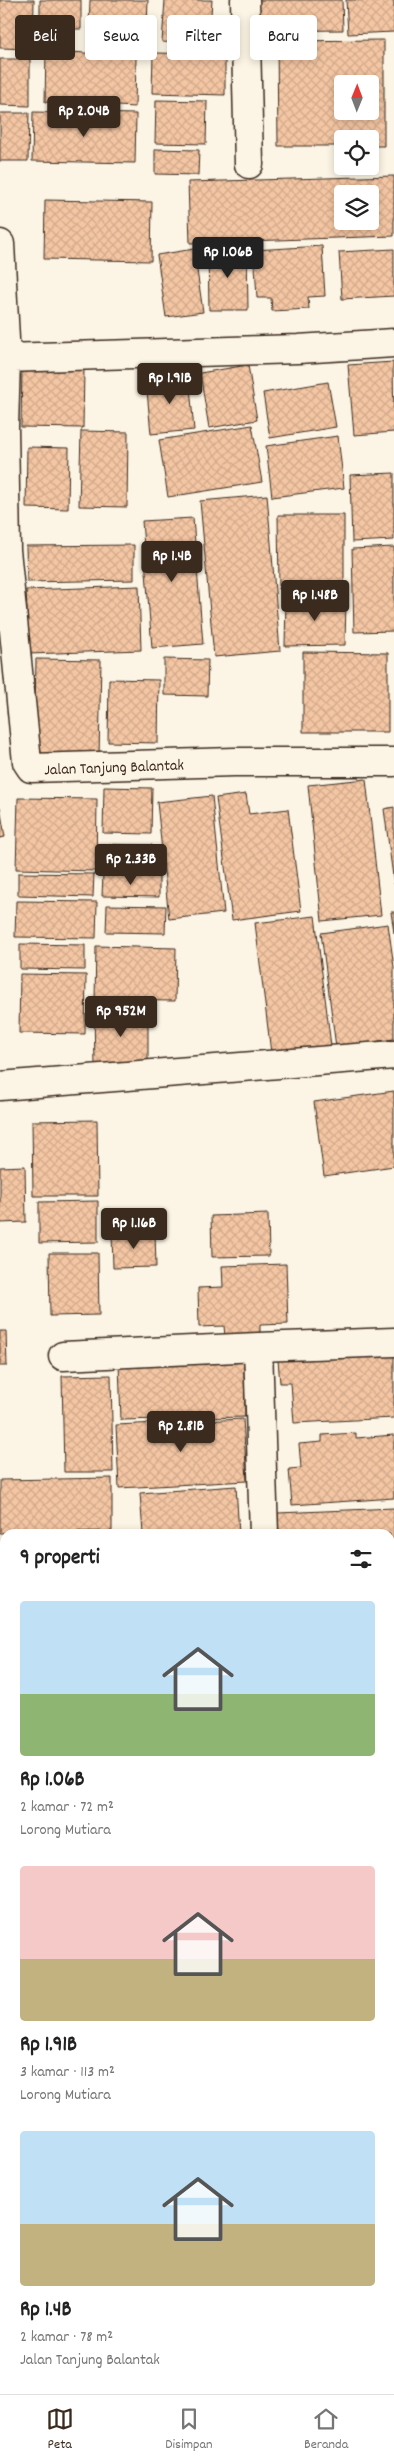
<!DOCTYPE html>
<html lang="id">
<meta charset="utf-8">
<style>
:root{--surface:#fff;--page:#f6f6f6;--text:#222;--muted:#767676;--line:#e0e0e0;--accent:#3b2a1e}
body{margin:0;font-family:Dekko,sans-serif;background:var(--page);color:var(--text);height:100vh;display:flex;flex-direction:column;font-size:19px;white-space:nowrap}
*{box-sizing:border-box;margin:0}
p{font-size:16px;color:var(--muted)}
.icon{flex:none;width:28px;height:28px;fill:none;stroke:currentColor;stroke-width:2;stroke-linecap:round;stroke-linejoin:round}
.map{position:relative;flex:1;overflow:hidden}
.panel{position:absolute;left:0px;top:1529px;width:395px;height:866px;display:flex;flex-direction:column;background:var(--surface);border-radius:15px 15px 0 0;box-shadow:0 2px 8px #0003}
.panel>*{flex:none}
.banner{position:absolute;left:15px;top:15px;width:365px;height:45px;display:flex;gap:10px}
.needle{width:32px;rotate:1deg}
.buttons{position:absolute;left:334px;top:75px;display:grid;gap:10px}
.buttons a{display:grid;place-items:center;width:45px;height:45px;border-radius:5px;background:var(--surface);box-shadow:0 2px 8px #0003;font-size:25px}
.price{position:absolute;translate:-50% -42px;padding:0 11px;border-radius:5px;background:var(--accent);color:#fff;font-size:16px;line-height:32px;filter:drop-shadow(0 1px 2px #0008)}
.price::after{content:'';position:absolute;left:50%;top:30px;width:15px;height:11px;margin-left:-8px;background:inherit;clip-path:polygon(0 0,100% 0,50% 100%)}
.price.active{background:#222;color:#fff}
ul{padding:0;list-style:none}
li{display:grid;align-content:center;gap:10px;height:265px;padding:0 20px}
li span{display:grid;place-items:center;height:155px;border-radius:5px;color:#555}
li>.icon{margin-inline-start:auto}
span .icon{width:90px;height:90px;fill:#fffc;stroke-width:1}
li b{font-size:21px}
h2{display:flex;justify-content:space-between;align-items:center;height:60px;padding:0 20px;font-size:21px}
.chip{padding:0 18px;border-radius:5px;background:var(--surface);box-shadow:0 2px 8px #0003;font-size:18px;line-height:45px}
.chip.active{background:var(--accent);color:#fff}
.tab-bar{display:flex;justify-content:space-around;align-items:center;height:70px;border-top:1px solid var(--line);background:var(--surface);font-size:14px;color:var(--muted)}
.tab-bar a{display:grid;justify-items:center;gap:2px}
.tab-bar .active{color:var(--accent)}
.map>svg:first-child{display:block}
</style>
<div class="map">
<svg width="394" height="2394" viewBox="0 0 394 2394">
<defs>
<pattern id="building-cross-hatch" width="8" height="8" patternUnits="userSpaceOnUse" patternTransform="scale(1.25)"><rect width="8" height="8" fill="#f4c6a3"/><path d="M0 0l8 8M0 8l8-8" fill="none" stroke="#d2aa8c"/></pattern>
</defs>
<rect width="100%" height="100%" fill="#fcf5e5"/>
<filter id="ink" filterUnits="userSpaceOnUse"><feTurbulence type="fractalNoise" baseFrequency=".02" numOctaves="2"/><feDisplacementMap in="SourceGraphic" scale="10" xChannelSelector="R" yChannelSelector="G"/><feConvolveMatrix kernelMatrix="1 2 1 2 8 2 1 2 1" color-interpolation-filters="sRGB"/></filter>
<g filter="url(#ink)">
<path fill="url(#building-cross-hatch)" stroke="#3b2a1e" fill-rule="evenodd" d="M0 0H34L33 49 0 48Z
M40 0H81V29H40Z
M90 0H148L147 29 89 28Z
M165 0H212L209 45 162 42Z
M249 0H342L343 30 249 31Z
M346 0H394V32L348 34Z
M384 40V146H370V139H342V146H278L277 41ZM342 84H370V111H342Z
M46 50 136 57 135 107 45 102Z
M153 53 225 54V95L152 93Z
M0 59H30V106L0 105Z
M156 100 207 101 206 144 155 143Z
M33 112 136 114 135 163 32 161Z
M0 113H29L28 161H0Z
M155 149 199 150 198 175 155 174Z
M394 176V236L190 243 188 182ZM342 194H370V221H342Z
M45 200 152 202 151 261 44 259Z
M322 246 325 296 308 297 309 309 272 311 271 298H257L254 250Z
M247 247 248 310H209L208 248Z
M194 249 203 312 166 317 157 255Z
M394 249V296L342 299 339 252Z
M393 362 394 432 354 435 348 365Z
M248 365 257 420 209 428 200 373Z
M22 368 84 369 83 428 21 427Z
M189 377 194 430 151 434 146 380Z
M328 382 336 427 270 438 263 393Z
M252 425 262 482 168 497 159 440Z
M81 431 128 432 127 507 79 506Z
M338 436 344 488 272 497 266 446Z
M27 447 69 448 68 509 26 508Z
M394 473V540L352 542 350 475Z
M267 495 280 651 214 657 200 501Z
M278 515H344V589H279Z
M193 518 203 644 152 648 142 521Z
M134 545V580L27 582 26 546Z
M394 547V631L354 632 352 549Z
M139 586 141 650 29 654 26 590Z
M286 599H346L345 645 285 646Z
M303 652 388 653V732H303Z
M36 659 101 660 99 757 34 756Z
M164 659 208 660 207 696 164 695Z
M109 679 159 680 158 743 108 742Z
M366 779 381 915 322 921 308 785Z
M104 787 152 788 151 834 103 833Z
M246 794 249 814 288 809 301 911 232 920 216 798Z
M212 796 224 913 169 919 157 802Z
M18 798 97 799 96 871 16 869Z
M0 807 5 837 0 838Z
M394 807V884L384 809Z
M97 844 152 845V870L97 869Z
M18 873 94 874 93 897 18 895Z
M103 874 159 875V897L102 896Z
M16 901 97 902 96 938 15 937Z
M107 905 166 906 165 933 106 932Z
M391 912H394V933Z
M315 916 331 1046 271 1053 255 923Z
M388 924 394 967V1039L336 1047 321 933Z
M20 944 85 945V970L20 969Z
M96 946 176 948 175 1001 95 1000Z
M20 974 86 975 85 1034 19 1033Z
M148 1007V1068H95L94 1008Z
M394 1091V1166L324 1176 314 1102Z
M97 1120 98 1196H33L32 1121Z
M25 1166 26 1222 0 1223V1167Z
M98 1201V1242L39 1243V1202Z
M268 1214 269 1256 212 1257 211 1216Z
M155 1232 156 1267 113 1268 112 1233Z
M49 1253H98L99 1315 50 1316Z
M286 1264 288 1324 260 1325V1335L225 1336 224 1326 199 1327 198 1288 223 1287 222 1266Z
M0 1331H6L7 1366H0Z
M394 1353V1418L294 1423 291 1383H280L278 1360Z
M244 1361 245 1417 121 1420 119 1364Z
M111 1375 113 1472H64L62 1376Z
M243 1419 247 1481 119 1488 116 1425Z
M356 1433V1438L394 1435V1498L292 1505 289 1469 301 1468 299 1444 322 1442V1435Z
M112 1478V1531L0 1533V1480Z
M236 1486 239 1534H143L140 1493Z
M394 1508V1611H390V1534H279L278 1513Z
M390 1619H394V1732H390Z
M0 1646H5V1848H0Z
M390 1761H394V1827H390Z
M394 1834V1908L391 1835Z
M390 1871 394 1965H390Z
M390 2043H394V2208L390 2209Z
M390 2256H394V2300H390Z
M390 2316H394V2366H390Z
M394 2372V2394H322V2390H390V2373Z"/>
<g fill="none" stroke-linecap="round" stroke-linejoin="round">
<g stroke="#3b2a1e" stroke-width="31">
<path id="minor" d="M245 0 249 164
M0 244 6 358 4 427 6 550 27 762 31 768 234 762H394
M6 358 298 349 394 343
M0 1086 394 1055
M63 1356 258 1347
M264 1534 258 1347 394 1342
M390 2007H394
M0 2024H5
M244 2390V2394"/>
</g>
<use href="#minor" stroke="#fcf5e5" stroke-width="28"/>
</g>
</g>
<g text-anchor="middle" stroke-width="4.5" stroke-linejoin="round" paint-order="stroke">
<g font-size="16" fill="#3b2a1e" stroke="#fcf5e5">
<text transform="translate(114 766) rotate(-2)" y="6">Jalan Tanjung Balantak</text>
</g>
</g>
</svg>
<div class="buttons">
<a><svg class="needle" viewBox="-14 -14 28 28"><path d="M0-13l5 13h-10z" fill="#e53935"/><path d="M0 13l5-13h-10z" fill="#767676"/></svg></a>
<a><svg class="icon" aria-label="locate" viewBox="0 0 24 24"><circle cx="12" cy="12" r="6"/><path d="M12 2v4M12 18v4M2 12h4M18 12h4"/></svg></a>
<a><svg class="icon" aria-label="layers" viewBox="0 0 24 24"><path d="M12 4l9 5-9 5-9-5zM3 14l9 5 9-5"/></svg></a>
</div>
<b class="price" style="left:84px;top:138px">Rp 2.04B</b>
<b class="price active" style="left:228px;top:279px">Rp 1.06B</b>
<b class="price" style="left:170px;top:405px">Rp 1.91B</b>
<b class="price" style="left:172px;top:583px">Rp 1.4B</b>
<b class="price" style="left:315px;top:622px">Rp 1.48B</b>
<b class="price" style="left:131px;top:886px">Rp 2.33B</b>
<b class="price" style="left:121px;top:1038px">Rp 952M</b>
<b class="price" style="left:134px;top:1250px">Rp 1.16B</b>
<b class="price" style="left:181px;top:1453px">Rp 2.81B</b>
<div class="banner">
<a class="chip active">Beli</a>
<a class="chip">Sewa</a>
<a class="chip">Filter</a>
<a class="chip">Baru</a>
</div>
<section class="panel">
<h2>9 properti<svg class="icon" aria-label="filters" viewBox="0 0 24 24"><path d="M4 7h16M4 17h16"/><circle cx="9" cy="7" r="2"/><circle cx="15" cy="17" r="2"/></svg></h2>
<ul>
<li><span style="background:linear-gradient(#bfe0f5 60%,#8fb573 0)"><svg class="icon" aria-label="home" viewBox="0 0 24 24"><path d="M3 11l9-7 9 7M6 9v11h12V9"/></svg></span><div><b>Rp 1.06B</b><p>2 kamar · 72 m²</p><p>Lorong Mutiara</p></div></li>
<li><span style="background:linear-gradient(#f6c9c9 60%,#c2b280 0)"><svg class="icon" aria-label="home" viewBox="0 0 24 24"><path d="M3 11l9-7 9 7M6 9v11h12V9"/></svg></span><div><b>Rp 1.91B</b><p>3 kamar · 113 m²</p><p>Lorong Mutiara</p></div></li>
<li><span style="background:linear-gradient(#bfe0f5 60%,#c2b280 0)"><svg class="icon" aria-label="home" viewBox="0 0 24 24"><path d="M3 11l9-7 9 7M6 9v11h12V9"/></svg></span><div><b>Rp 1.4B</b><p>2 kamar · 78 m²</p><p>Jalan Tanjung Balantak</p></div></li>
</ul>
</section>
</div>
<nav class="tab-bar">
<a class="active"><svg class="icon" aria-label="map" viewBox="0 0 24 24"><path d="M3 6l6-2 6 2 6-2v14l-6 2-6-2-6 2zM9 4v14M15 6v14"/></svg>Peta</a>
<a><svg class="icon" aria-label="saved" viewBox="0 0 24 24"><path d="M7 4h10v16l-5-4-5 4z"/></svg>Disimpan</a>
<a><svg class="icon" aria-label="home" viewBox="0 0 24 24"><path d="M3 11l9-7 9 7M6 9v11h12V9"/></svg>Beranda</a>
</nav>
